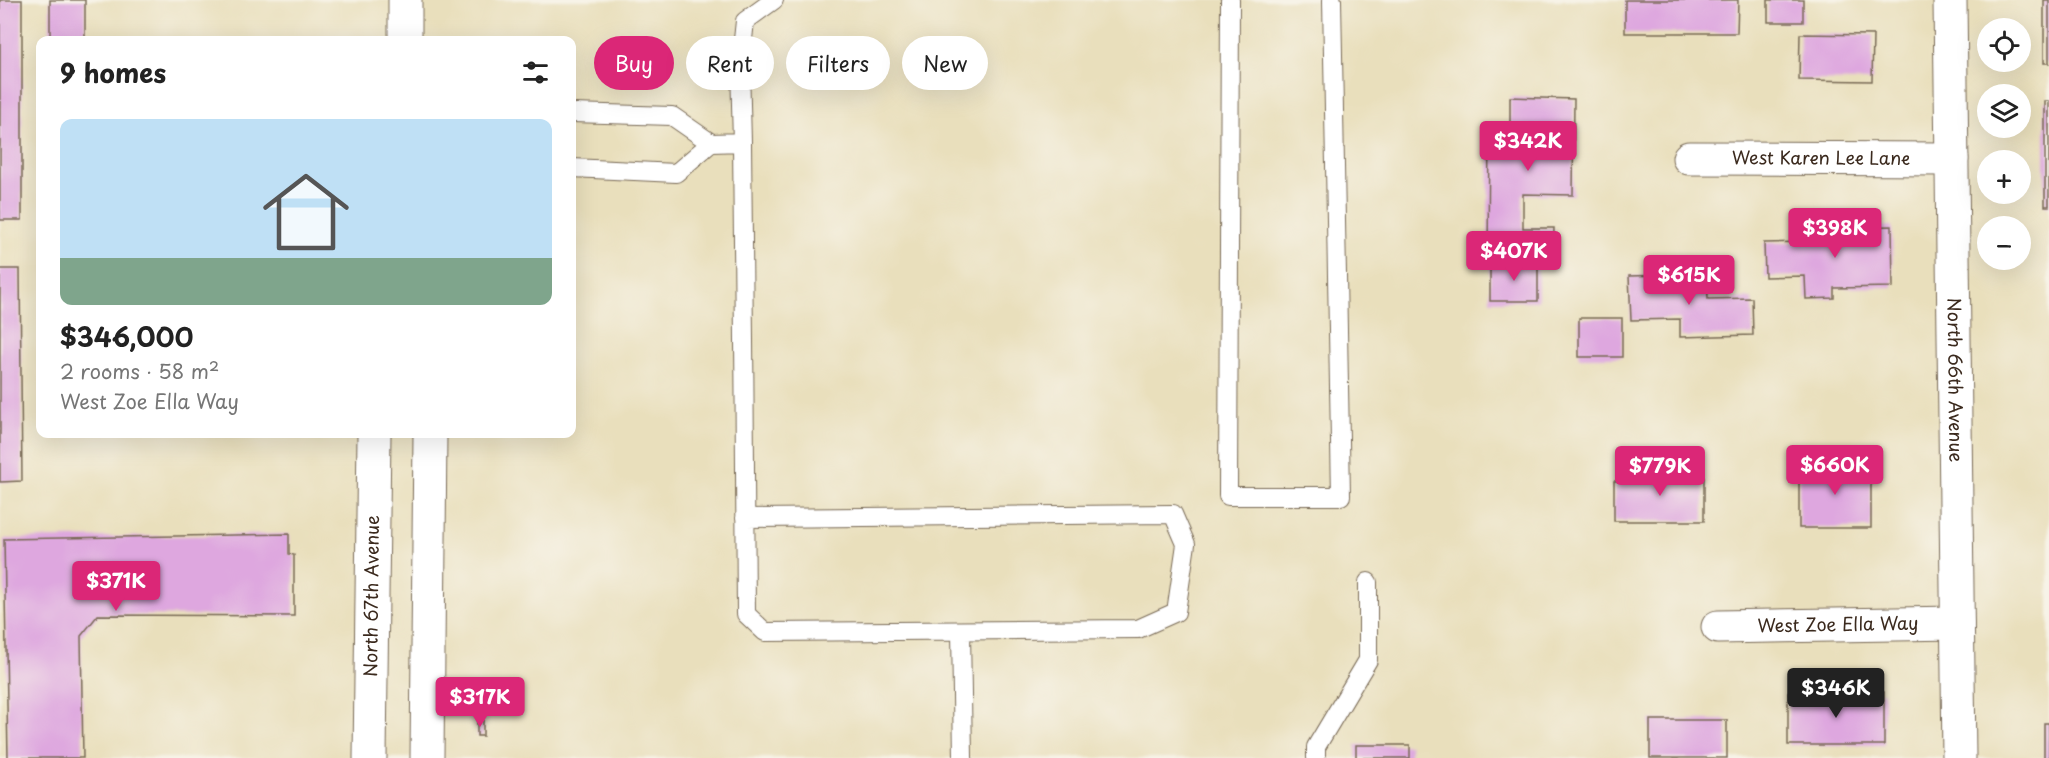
<!DOCTYPE html>
<meta charset="utf-8">
<style>
:root{--surface:#fff;--page:#f2f2f2;--text:#222;--muted:#767676;--accent:#db2777}
body{margin:0;font-family:"Playpen Sans",sans-serif;background:var(--page);color:var(--text);height:100vh;display:flex;flex-direction:column;font-size:22px;white-space:nowrap}
*{box-sizing:border-box;margin:0}
p{font-size:20px;color:var(--muted)}
.icon{flex:none;width:33px;height:33px;fill:none;stroke:currentColor;stroke-width:2;stroke-linecap:round;stroke-linejoin:round}
.map{position:relative;flex:1;overflow:hidden}
.sheet{position:absolute;left:36px;top:36px;width:540px;height:402px;display:flex;flex-direction:column;background:var(--surface);border-radius:12px;box-shadow:0 6px 24px #0002}
.sheet>*{flex:none}
.top-card{position:absolute;left:594px;top:36px;width:570px;height:54px;display:flex;gap:12px}
.controls{position:absolute;left:1977px;top:18px;display:grid;gap:12px}
.controls a{display:grid;place-items:center;width:54px;height:54px;border-radius:50%;background:var(--surface);box-shadow:0 6px 24px #0002;font-size:30px}
.price{position:absolute;translate:-50% -51px;padding:0 14px;border-radius:6px;background:var(--accent);color:#fff;font-size:20px;line-height:39px;filter:drop-shadow(0 2px 3px #0008)}
.price::after{content:'';position:absolute;left:50%;top:36px;width:18px;height:14px;margin-left:-9px;background:inherit;clip-path:polygon(0 0,100% 0,50% 100%)}
.price.selected{background:#222;color:#fff}
ul{padding:0;list-style:none}
li{display:grid;align-content:center;gap:12px;height:318px;padding:0 24px}
li span{display:grid;place-items:center;height:186px;border-radius:12px;color:#555}
li>.icon{margin-inline-start:auto}
span .icon{width:108px;height:108px;fill:#fffc;stroke-width:1}
li b{font-size:26px}
h2{display:flex;justify-content:space-between;align-items:center;height:72px;padding:0 24px;font-size:26px}
.chip{padding:0 21px;border-radius:27px;background:var(--surface);box-shadow:0 6px 24px #0002;font-size:21px;line-height:54px}
.chip.selected{background:var(--accent);color:#fff}
.map>svg:first-child{display:block}
</style>
<div class="map">
<svg width="2049" height="758" viewBox="0 0 2049 758">
<rect width="100%" height="100%" fill="#f7f3e8"/>
<filter id="ink" filterUnits="userSpaceOnUse"><feTurbulence type="fractalNoise" baseFrequency=".0167" numOctaves="2"/><feDisplacementMap in="SourceGraphic" scale="12" xChannelSelector="R" yChannelSelector="G"/><feConvolveMatrix kernelMatrix="1 2 1 2 8 2 1 2 1" color-interpolation-filters="sRGB"/></filter>
<filter id="wash" filterUnits="userSpaceOnUse"><feTurbulence type="fractalNoise" baseFrequency=".008" numOctaves="4" result="noise"/><feDisplacementMap in="SourceGraphic" scale="24" xChannelSelector="R" yChannelSelector="G"/><feGaussianBlur stdDeviation="1.35" result="paint"/><feColorMatrix in="noise" values="0 0 0 0 0 0 0 0 0 0 0 0 0 0 0 0 0 1.4 0 .05"/><feComposite in="paint" operator="in"/></filter>
<g filter="url(#wash)">
<rect width="100%" height="100%" fill="#e9dfbc"/>
<g id="blocks">
<path fill="#dea7df" d="M0 0H22V220H0Z
M50 0H85V40H50Z
M1625 0H1738L1737 33H1625Z
M1768 0H1803V22H1768Z
M2044 0H2049V63H2044Z
M1800 34 1873 35 1872 81 1799 80Z
M1510 97 1574 99 1573 195 1523 194V228H1554L1553 257 1488 256 1489 128H1510Z
M2045 101H2049V206H2045Z
M1892 226 1893 287 1834 288V298L1806 299 1805 276 1765 277 1764 243 1803 242V228Z
M1490 262H1538V301H1490Z
M0 269H20L22 481 0 482Z
M1707 274 1708 299 1752 298 1753 335 1680 337V319L1631 320 1629 276Z
M1579 318H1622V357H1579Z
M1799 465H1871V528H1799Z
M1646 466H1680V476H1704V521H1614V481H1646Z
M289 534V554L294 555V616L98 615 81 636 83 758H8L4 539Z
M1788 692H1884V745H1788Z
M477 719H483V736H477Z
M1650 720H1727V758H1650Z
M2044 723H2049V758H2044Z
M1356 745H1410V758H1356Z"/>
</g>
</g>
<g filter="url(#ink)">
<use href="#blocks" fill-opacity="0" stroke="#786955" stroke-width="1.5"/>
<g fill="none" stroke-linecap="round" stroke-linejoin="round">
<g stroke="#786955" stroke-width="20">
<path id="lane" d="M1230 0 1228 496H1341L1332 0
M572 113 672 116 711 143
M742 142 740 67 745 21 774 0
M572 168 676 173 711 143 742 142C744 299 745 457 746 614L765 632 1138 629 1176 612 1186 544 1173 514 745 518
M961 631 963 758
M1316 758V747L1368 660V582"/>
</g>
<g stroke="#786955" stroke-width="35">
<g id="street">
<path id="s1" d="M1950 0 1959 758"/>
<path id="s2" d="M1689 158 1952 159"/>
<path id="s3" d="M1718 627 1957 623"/>
</g>
</g>
<g stroke="#786955" stroke-width="35">
<g id="secondary">
<path d="M405 40V0"/>
<path id="s4" d="M370 758 374 434"/>
<path d="M427 758 430 434"/>
</g>
</g>
<use href="#lane" stroke="#fff" stroke-width="18"/>
<use href="#street" stroke="#fff" stroke-width="33"/>
<use href="#secondary" stroke="#fff" stroke-width="33"/>
</g>
</g>
<g text-anchor="middle" stroke-width="4.5" stroke-linejoin="round" paint-order="stroke">
<g font-size="18" fill="#3b2a1e" stroke="#f7f3e8">
<text dy="6" stroke="none"><textPath href="#s2" startOffset="132">West Karen Lee Lane</textPath></text>
<text dy="6" stroke="none"><textPath href="#s1" startOffset="380">North 66th Avenue</textPath></text>
<text dy="6" stroke="none"><textPath href="#s4" startOffset="162">North 67th Avenue</textPath></text>
<text dy="6" stroke="none"><textPath href="#s3" startOffset="120">West Zoe Ella Way</textPath></text>
</g>
</g>
</svg>
<div class="controls">
<a><svg class="icon" aria-label="locate" viewBox="0 0 24 24"><circle cx="12" cy="12" r="6"/><path d="M12 2v4M12 18v4M2 12h4M18 12h4"/></svg></a>
<a><svg class="icon" aria-label="layers" viewBox="0 0 24 24"><path d="M12 4l9 5-9 5-9-5zM3 14l9 5 9-5"/></svg></a>
<a>+</a>
<a>−</a>
</div>
<b class="price" style="left:1528px;top:172px">$342K</b>
<b class="price" style="left:1835px;top:259px">$398K</b>
<b class="price" style="left:1514px;top:282px">$407K</b>
<b class="price" style="left:1689px;top:306px">$615K</b>
<b class="price" style="left:1835px;top:496px">$660K</b>
<b class="price" style="left:1660px;top:497px">$779K</b>
<b class="price" style="left:116px;top:612px">$371K</b>
<b class="price selected" style="left:1836px;top:719px">$346K</b>
<b class="price" style="left:480px;top:728px">$317K</b>
<div class="top-card">
<a class="chip selected">Buy</a>
<a class="chip">Rent</a>
<a class="chip">Filters</a>
<a class="chip">New</a>
</div>
<section class="sheet">
<h2>9 homes<svg class="icon" aria-label="filters" viewBox="0 0 24 24"><path d="M4 7h16M4 17h16"/><circle cx="9" cy="7" r="2"/><circle cx="15" cy="17" r="2"/></svg></h2>
<ul>
<li><span style="background:linear-gradient(#bfe0f5 75%,#7fa58c 0)"><svg class="icon" aria-label="home" viewBox="0 0 24 24"><path d="M3 11l9-7 9 7M6 9v11h12V9"/></svg></span><div><b>$346,000</b><p>2 rooms · 58 m²</p><p>West Zoe Ella Way</p></div></li>
</ul>
</section>
</div>
